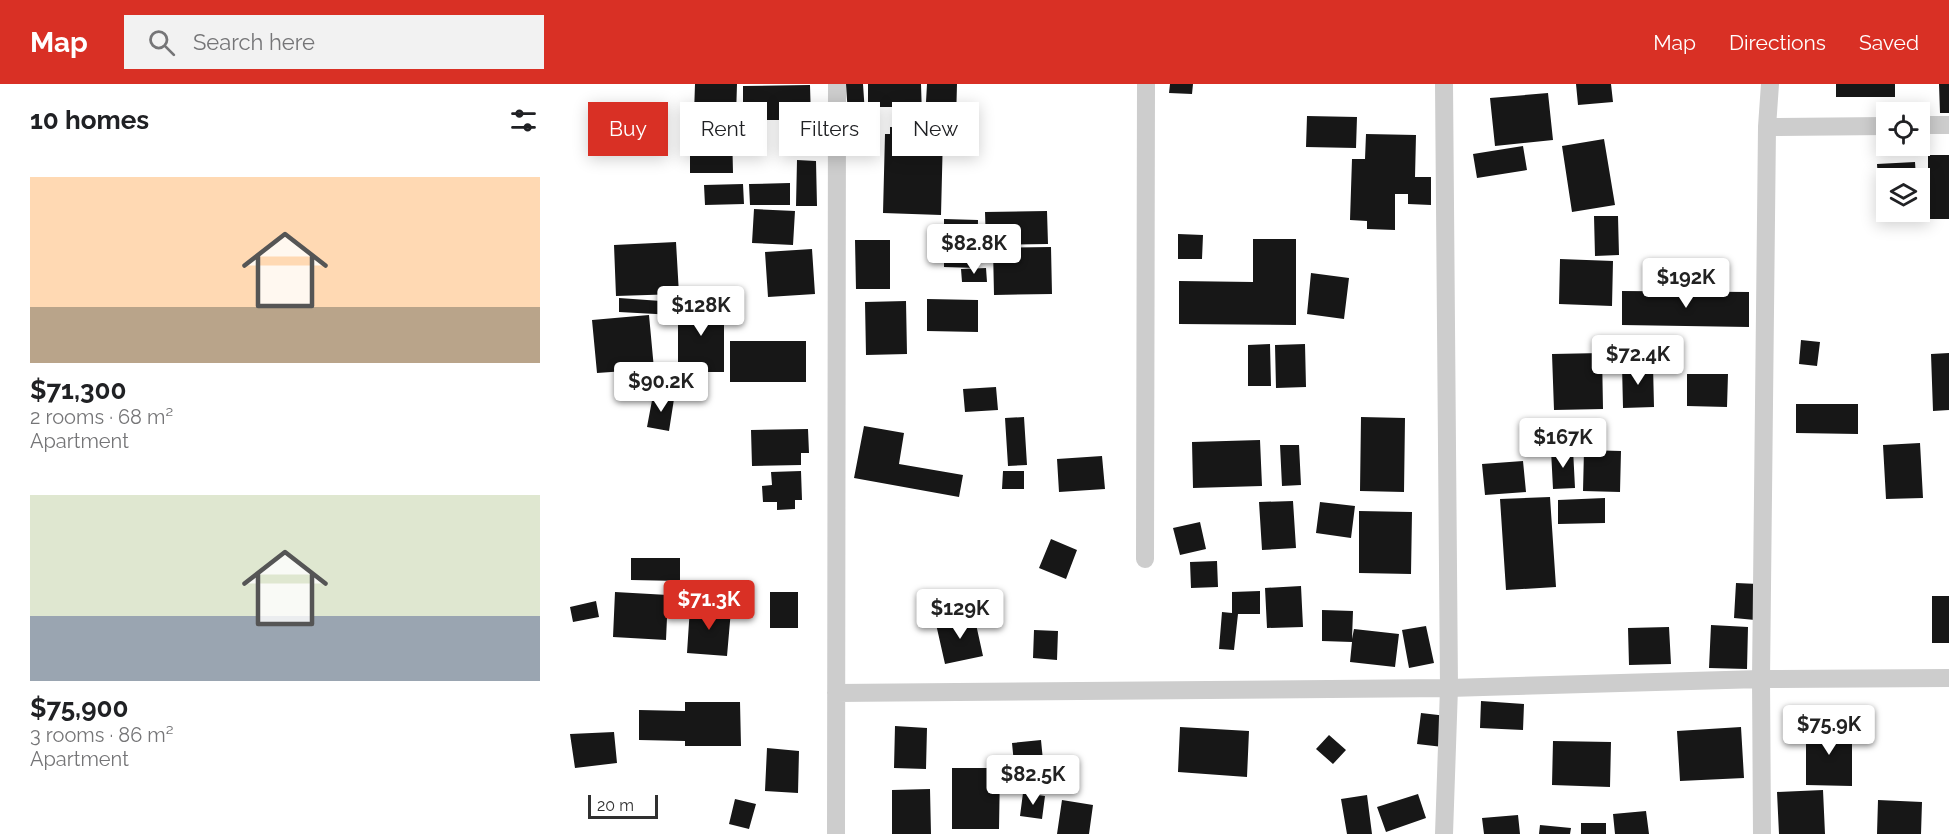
<!DOCTYPE html>
<meta charset="utf-8">
<style>
:root{--surface:#fff;--page:#f2f2f2;--text:#202124;--muted:#757577;--accent:#d93025}
body{margin:0;font-family:Raleway,sans-serif;background:var(--page);color:var(--text);height:100vh;display:flex;flex-direction:column;font-size:22px;white-space:nowrap}
*{box-sizing:border-box;margin:0}
p{font-size:20px;color:var(--muted)}
.icon{flex:none;width:33px;height:33px;fill:none;stroke:currentColor;stroke-width:2;stroke-linecap:round;stroke-linejoin:round}
.map{position:relative;flex:1;overflow:hidden}
.sheet{display:flex;flex-direction:column;background:var(--surface);width:570px}
.sheet>*{flex:none}
.banner{position:absolute;left:18px;top:18px;width:570px;height:54px;display:flex;gap:12px}
.tools{position:absolute;left:1306px;top:18px;display:grid;gap:12px}
.tools a{display:grid;place-items:center;width:54px;height:54px;border-radius:0px;background:var(--surface);box-shadow:0 3px 15px #0003;font-size:30px}
.scale{position:absolute;left:18px;bottom:15px;width:70px;box-sizing:border-box;padding-left:6px;border:3px solid #303030;border-top:0;font-size:16px;line-height:21px;white-space:nowrap;color:#303030;-webkit-text-stroke:4px #fff;paint-order:stroke}
.price{position:absolute;translate:-50% -51px;padding:0 14px;border-radius:6px;background:#fff;color:#222;font-size:20px;line-height:39px;filter:drop-shadow(0 2px 3px #0008)}
.price::after{content:'';position:absolute;left:50%;top:36px;width:18px;height:14px;margin-left:-9px;background:inherit;clip-path:polygon(0 0,100% 0,50% 100%)}
.price.selected{background:var(--accent);color:#fff}
ul{padding:0;list-style:none}
li{display:grid;align-content:center;gap:12px;height:318px;padding:0 30px}
li span{display:grid;place-items:center;height:186px;border-radius:0px;color:#555}
li>.icon{margin-inline-start:auto}
span .icon{width:108px;height:108px;fill:#fffc;stroke-width:1}
li b{font-size:26px}
h2{display:flex;justify-content:space-between;align-items:center;height:72px;padding:0 30px;font-size:26px}
.pill{padding:0 21px;border-radius:0px;background:var(--surface);box-shadow:0 3px 15px #0003;font-size:21px;line-height:54px}
.pill.selected{background:var(--accent);color:#fff}
header{display:flex;align-items:center;gap:36px;box-sizing:border-box;height:84px;padding:0 30px;background:var(--accent);color:#fff}
header strong{font-size:28px}
nav{display:flex;gap:33px;margin-inline-start:auto;font-size:21px}
.search{width:420px;height:54px;background:var(--page);display:flex;align-items:center;gap:15px;box-sizing:border-box;padding:0 21px;border-radius:0px;color:var(--muted);font-size:22px}
main{display:flex;flex:1;min-height:0}
.map>svg:first-child{display:block}
</style>
<header>
<strong>Map</strong>
<div class="search"><svg class="icon" aria-label="search" viewBox="0 0 24 24"><circle cx="10" cy="10" r="6"/><path d="M15 15l6 6"/></svg>Search here</div>
<nav><a>Map</a><a>Directions</a><a>Saved</a></nav>
</header>
<main>
<section class="sheet">
<h2>10 homes<svg class="icon" aria-label="filters" viewBox="0 0 24 24"><path d="M4 7h16M4 17h16"/><circle cx="9" cy="7" r="2"/><circle cx="15" cy="17" r="2"/></svg></h2>
<ul>
<li><span style="background:linear-gradient(#ffd9b3 70%,#b9a48a 0)"><svg class="icon" aria-label="home" viewBox="0 0 24 24"><path d="M3 11l9-7 9 7M6 9v11h12V9"/></svg></span><div><b>$71,300</b><p>2 rooms · 68 m²</p><p>Apartment</p></div></li>
<li><span style="background:linear-gradient(#dfe7d0 65%,#9aa5b1 0)"><svg class="icon" aria-label="home" viewBox="0 0 24 24"><path d="M3 11l9-7 9 7M6 9v11h12V9"/></svg></span><div><b>$75,900</b><p>3 rooms · 86 m²</p><p>Apartment</p></div></li>
</ul>
</section>
<div class="map">
<svg width="1379" height="750" viewBox="0 0 1379 750">
<rect width="100%" height="100%" fill="#fff"/>
<path fill="#171717" d="M125 0H167L166 32 124 30Z
M276 0H293L295 30 278 31Z
M298 0H351L352 32H326V23H298Z
M357 0H387L386 37 355 36Z
M600 0H623L622 10 599 9Z
M1006 0H1041L1043 18 1008 21Z
M1266 0H1325V13H1266Z
M1369 0H1379V29H1370Z
M240 1 241 36H173V2Z
M978 9 983 56 925 62 920 14Z
M737 32 787 33 786 64 736 63Z
M320 43 355 44 354 49 373 50 371 131 313 129 315 50H320Z
M120 46H162L163 89H120Z
M796 50 846 51 845 93H861V121L838 120V110H825V146L797 145V137L780 136 782 75H795Z
M1034 55 1045 121 1002 128 992 62Z
M953 62 957 86 907 94 903 70Z
M1358 71H1379V135H1358Z
M227 76 246 77 247 122H226Z
M1345 78 1346 94H1317V112L1309 113 1307 80Z
M220 99V121H180L179 100Z
M173 100 174 120 135 121 134 101Z
M184 125 225 127 223 161 182 159Z
M477 127 478 160 416 161 415 128Z
M1024 132H1048L1049 171 1025 172Z
M374 135 408 136 407 184 374 183Z
M608 150 633 151 632 175H608Z
M683 155H726V241L609 240V197L683 198Z
M285 156H320V205H286Z
M106 158 109 210 46 212 44 161Z
M481 163 482 210 424 211 423 164Z
M242 165 245 210 198 213 195 168Z
M990 175 1043 177 1042 222 989 220Z
M416 184 417 198H392L391 185Z
M741 189 779 194 774 235 737 230Z
M1052 207 1179 208V243L1052 241Z
M49 214 105 218 104 231 49 228Z
M357 215 408 216V248L357 247Z
M336 217 337 270 296 271 295 218Z
M154 218V288H108V219Z
M79 231 84 285 27 289 22 236Z
M1231 256 1250 258 1247 282 1229 280Z
M160 257H236V298H160Z
M700 260 701 302H678V261Z
M735 260 736 303 706 304 705 261Z
M1032 269 1033 325 984 326 982 270Z
M1379 269V326L1363 327 1361 270Z
M1052 281H1083L1084 323 1053 324Z
M107 290 120 291V303L106 302Z
M1117 290H1158L1157 323 1117 322Z
M426 303 428 326 395 328 393 305Z
M83 311 104 315 99 347 77 343Z
M1226 320H1288V350L1226 349Z
M454 333 457 381 438 382 435 334Z
M791 333 835 334 834 408 790 407Z
M294 342 334 349 329 380 393 391 389 413 284 394Z
M238 345 239 369H231V381L182 382 181 346Z
M690 356 692 402 623 404 622 358Z
M1350 359 1353 414 1316 415 1313 361Z
M710 361H729L731 401 712 402Z
M1003 365 1005 404 983 405 981 366Z
M1014 366 1051 367 1050 408 1013 407Z
M532 372 535 405 489 408 487 375Z
M953 377 956 408 915 411 912 380Z
M231 387 232 416H225V425L207 426V418H193L192 402 202 401 201 388Z
M433 387H454V405H432Z
M980 413 986 503 936 506 930 415Z
M1035 414V439L988 440V416Z
M723 417 726 464 692 466 689 418Z
M750 418 785 422 781 454 746 449Z
M789 427 842 428 841 490 789 489Z
M630 438 636 465 610 471 603 444Z
M481 455 507 466 496 495 469 484Z
M61 474H110V497L61 496Z
M647 477 648 503 621 504 620 478Z
M1166 499 1188 500 1185 536 1164 534Z
M731 502 733 543 697 544 695 504Z
M690 507V530H668L664 566 649 565 652 528 662 529V508Z
M45 508 98 511 96 556 43 553Z
M200 508H228V544H200Z
M1362 512H1379V559H1362Z
M26 517 29 533 3 538 0 523Z
M120 523 161 526 157 572 117 569Z
M752 526 783 527 782 555 784 545 829 550 825 583 780 578 782 558 752 557Z
M404 531 413 572 375 580 366 540Z
M1141 541 1178 543 1177 585 1139 584Z
M856 542 864 579 839 584 832 546Z
M1099 543 1101 580 1059 581 1058 544Z
M464 546 488 547 487 576 463 574Z
M911 617 954 620 953 646 910 644Z
M115 618H170L171 662H115V657L69 656V626L115 627Z
M851 629 877 632 873 663 847 660Z
M325 642 357 644 356 685 324 684Z
M1236 642H1282V702L1236 701Z
M610 643 679 647 677 693 608 688Z
M1171 643 1174 694 1110 697 1107 647Z
M44 648 47 679 5 684 0 650Z
M759 651 776 666 763 680 746 665Z
M471 656 475 697 446 700 442 659Z
M983 657 1041 658 1040 703 982 701Z
M197 664 229 667 228 709 195 707Z
M382 684H430L429 745H382Z
M360 705 361 750H322V706Z
M1253 706 1255 750H1209L1207 708Z
M453 709 475 712 472 735 450 732Z
M848 710 856 734 816 748 807 723Z
M797 711 802 750H777L771 715Z
M165 715 186 720 179 745 159 740Z
M492 716 523 721 519 750H487Z
M1308 716 1352 718 1351 750H1307Z
M1076 727 1079 750H1045L1043 730Z
M948 731 950 750H914L912 734Z
M1011 739H1036V750H1011Z
M970 741 1001 744 1000 750H969Z"/>
<g fill="none" stroke-linecap="round" stroke-linejoin="round">
<path stroke="#cdcdcd" stroke-width="18" d="M874 0 879 604 874 750
M1350 41H1379
M1197 43 1317 42
M575 475 576 0
M266 609 879 604 1191 595 1379 594
M266 750 267 0
M1192 750 1191 595 1197 43 1200 0"/>
</g>
</svg>
<div class="tools">
<a><svg class="icon" aria-label="locate" viewBox="0 0 24 24"><circle cx="12" cy="12" r="6"/><path d="M12 2v4M12 18v4M2 12h4M18 12h4"/></svg></a>
<a><svg class="icon" aria-label="layers" viewBox="0 0 24 24"><path d="M12 4l9 5-9 5-9-5zM3 14l9 5 9-5"/></svg></a>
</div>
<div class="scale">20 m</div>
<b class="price" style="left:404px;top:191px">$82.8K</b>
<b class="price" style="left:1116px;top:225px">$192K</b>
<b class="price" style="left:131px;top:253px">$128K</b>
<b class="price" style="left:1068px;top:302px">$72.4K</b>
<b class="price" style="left:91px;top:329px">$90.2K</b>
<b class="price" style="left:993px;top:385px">$167K</b>
<b class="price selected" style="left:139px;top:547px">$71.3K</b>
<b class="price" style="left:390px;top:556px">$129K</b>
<b class="price" style="left:1259px;top:672px">$75.9K</b>
<b class="price" style="left:463px;top:722px">$82.5K</b>
<div class="banner">
<a class="pill selected">Buy</a>
<a class="pill">Rent</a>
<a class="pill">Filters</a>
<a class="pill">New</a>
</div>
</div>
</main>
